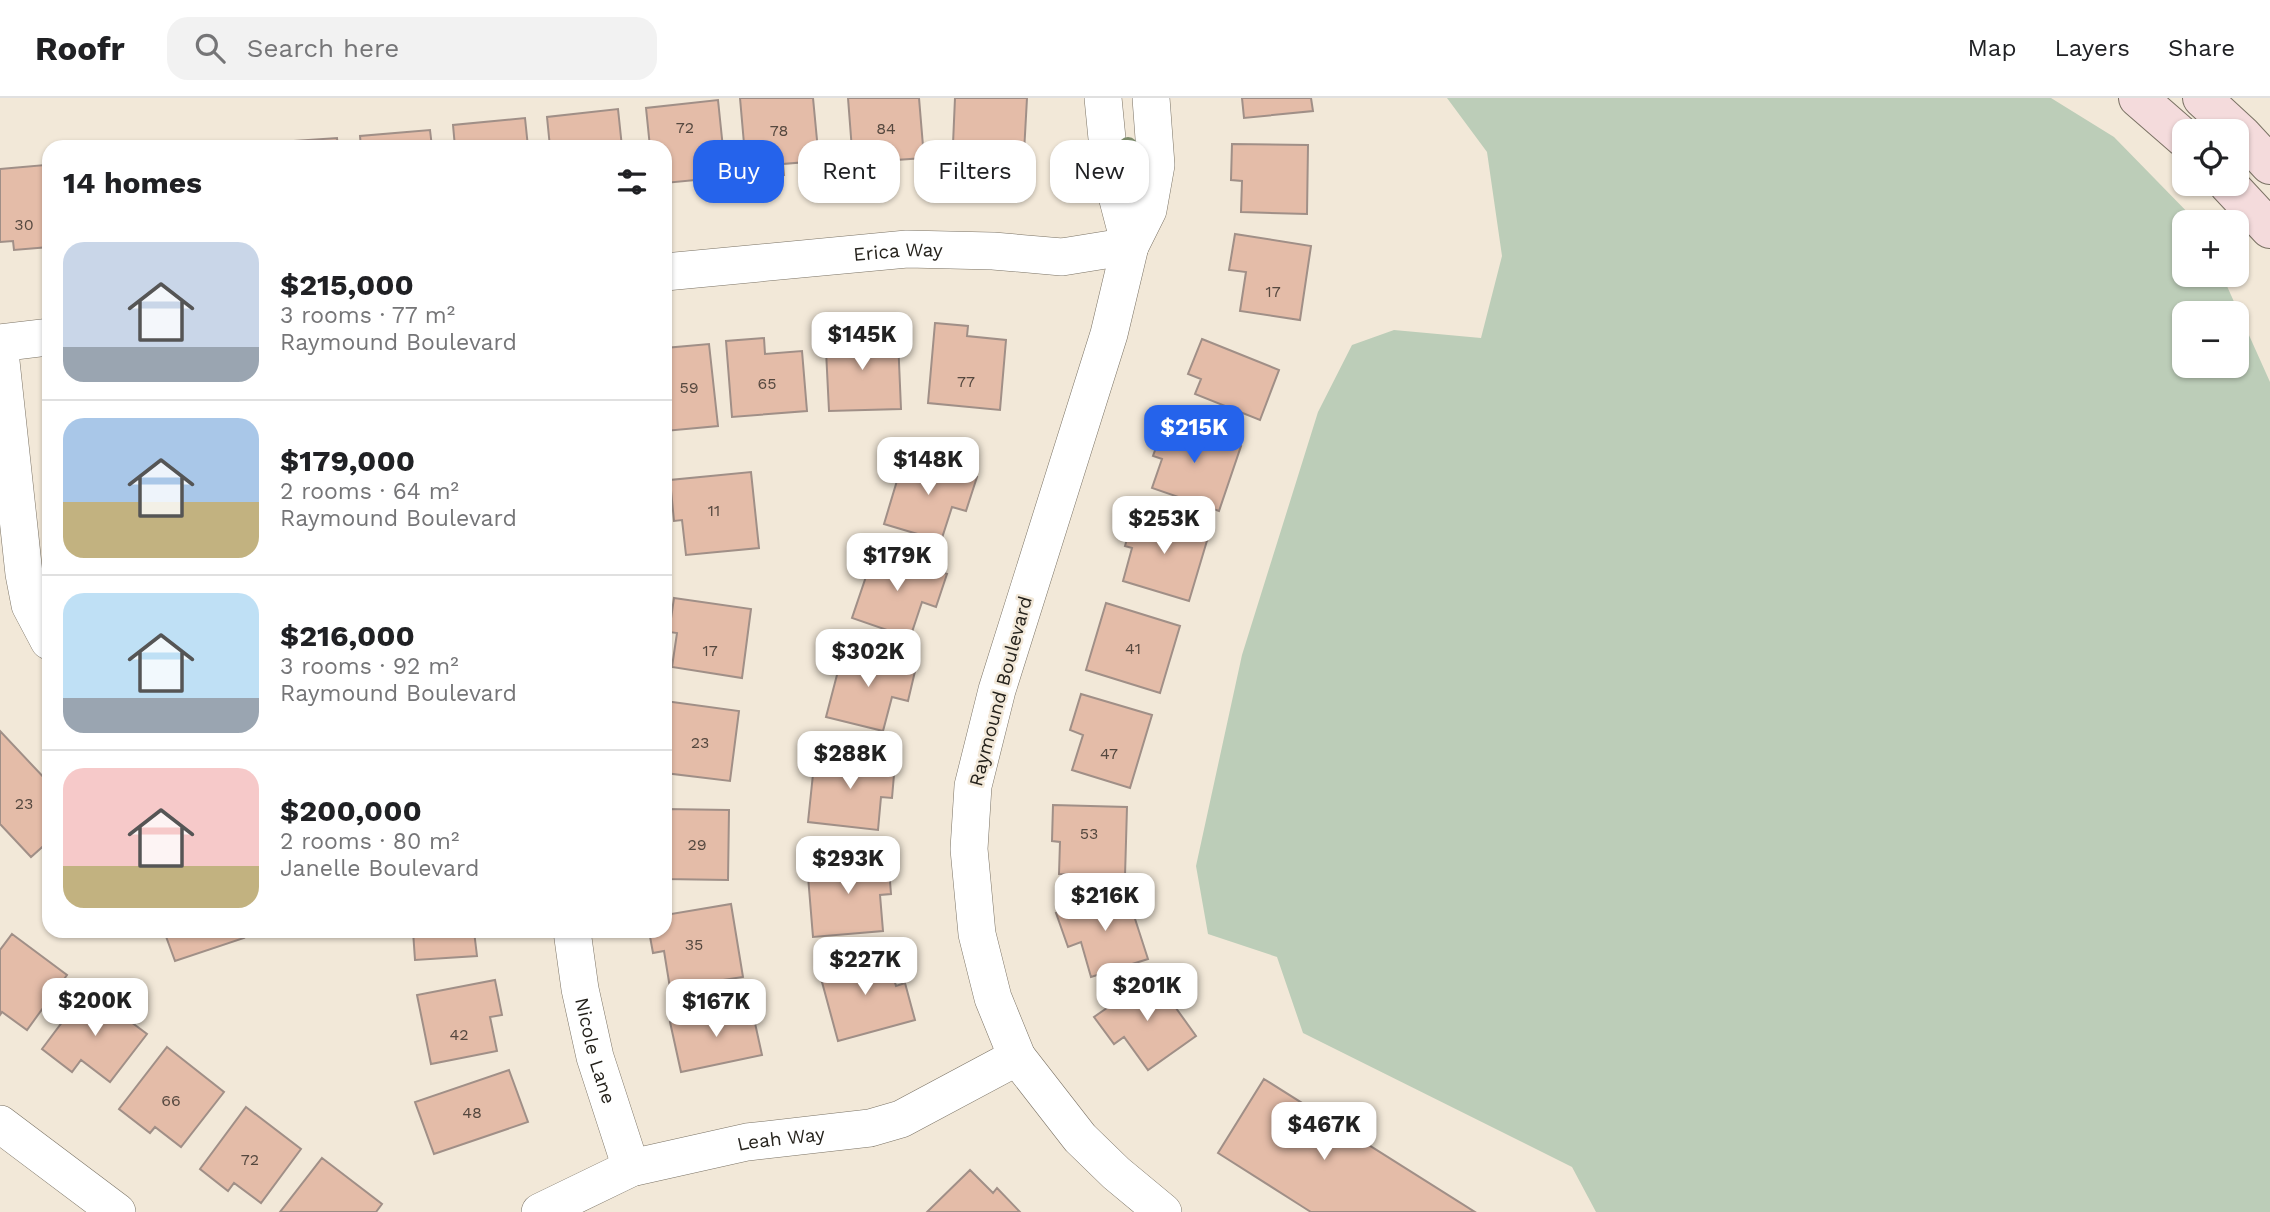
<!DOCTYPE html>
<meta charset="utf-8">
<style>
:root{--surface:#fff;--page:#f2f2f2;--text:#202124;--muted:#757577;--line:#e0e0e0;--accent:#2563eb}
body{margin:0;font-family:"Work Sans",sans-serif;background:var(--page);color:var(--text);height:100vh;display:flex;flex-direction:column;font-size:26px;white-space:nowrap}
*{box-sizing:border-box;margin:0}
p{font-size:23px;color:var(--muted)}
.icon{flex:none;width:38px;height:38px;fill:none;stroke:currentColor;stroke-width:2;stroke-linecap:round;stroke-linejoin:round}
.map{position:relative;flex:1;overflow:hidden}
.panel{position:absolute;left:42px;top:42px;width:630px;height:798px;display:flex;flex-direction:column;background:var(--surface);border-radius:21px;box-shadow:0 2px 5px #0004}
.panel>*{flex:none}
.hud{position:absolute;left:693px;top:42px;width:665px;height:63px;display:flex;gap:14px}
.buttons{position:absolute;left:2172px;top:21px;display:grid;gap:14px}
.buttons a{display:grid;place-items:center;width:77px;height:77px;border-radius:14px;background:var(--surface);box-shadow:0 2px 5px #0004;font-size:35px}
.price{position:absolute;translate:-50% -60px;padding:0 16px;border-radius:14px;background:#fff;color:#222;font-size:23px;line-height:46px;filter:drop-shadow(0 2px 4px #0008)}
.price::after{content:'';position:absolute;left:50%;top:42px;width:21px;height:16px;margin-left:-10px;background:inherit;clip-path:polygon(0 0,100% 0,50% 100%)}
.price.active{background:var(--accent);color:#fff}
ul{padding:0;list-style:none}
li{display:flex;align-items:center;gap:21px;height:175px;padding:0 21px}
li+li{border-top:2px solid var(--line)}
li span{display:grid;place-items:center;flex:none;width:196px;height:140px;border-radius:21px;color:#555}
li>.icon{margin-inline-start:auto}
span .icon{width:84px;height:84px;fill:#fffc;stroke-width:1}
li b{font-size:30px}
h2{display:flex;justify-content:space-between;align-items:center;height:84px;padding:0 21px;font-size:30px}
.tag{padding:0 24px;border-radius:21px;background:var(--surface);box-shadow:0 2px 5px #0004;font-size:24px;line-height:63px}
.tag.active{background:var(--accent);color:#fff}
header{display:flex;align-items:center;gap:42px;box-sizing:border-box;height:98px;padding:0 35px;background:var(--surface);border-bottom:2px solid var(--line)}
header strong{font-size:33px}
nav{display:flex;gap:38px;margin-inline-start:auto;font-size:24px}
.search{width:490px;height:63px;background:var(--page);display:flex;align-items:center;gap:18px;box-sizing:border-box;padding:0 24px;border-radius:21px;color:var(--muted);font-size:26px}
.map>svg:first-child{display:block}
</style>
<header>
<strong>Roofr</strong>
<div class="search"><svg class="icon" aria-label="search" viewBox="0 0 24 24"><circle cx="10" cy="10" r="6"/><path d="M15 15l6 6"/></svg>Search here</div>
<nav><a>Map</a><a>Layers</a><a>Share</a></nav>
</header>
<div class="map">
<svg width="2270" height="1114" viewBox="0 0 2270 1114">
<rect width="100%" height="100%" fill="#f2e8d8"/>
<path fill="#bccdb8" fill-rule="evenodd" d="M1447 0H2051L2114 39 2197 124H2184V177H2222L2270 284V1114H1596L1572 1069 1303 935 1277 859 1208 836 1196 768 1242 557 1318 314 1352 247 1394 232 1481 240 1502 158 1487 54ZM2184 215H2236V268H2184Z"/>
<path fill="#e4bca8" stroke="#a08f87" stroke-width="2" d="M740 0H813L819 63 783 66 784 77 747 80Z
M848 0H919L924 60 853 65Z
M955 0H1027L1023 73 952 69Z
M1242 0H1311L1313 13 1244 20Z
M718 2 726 79 665 85V49H650L646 10Z
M618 11 622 49H550L547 19Z
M525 20 528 49H455L453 27Z
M430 32 432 49H361L360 38Z
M337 40 338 49H265V45Z
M1232 46 1308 47 1307 116 1241 114 1242 83 1231 82Z
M45 67 49 109V149L14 152 13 143 0 144V71Z
M1235 136 1311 148 1300 222 1240 213 1246 174 1229 172Z
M935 225 968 228 967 238 1006 242 1000 312 928 305Z
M858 231V243L898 241 901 311 829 313 825 232Z
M764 240 765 256 802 253 807 313 732 319 726 243Z
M1202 241 1279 272 1260 322 1195 296 1201 281 1188 276Z
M709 246 718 328 665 333V250Z
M1166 322 1241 348 1219 413 1152 390 1162 361 1153 358Z
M905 356 977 379 966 413 952 409 941 443 884 426Z
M751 374 759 450 686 457 682 422 674 423 670 382Z
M1135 413 1209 436 1189 503 1123 483 1132 450 1125 448Z
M875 452 947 476 936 509 922 504 910 540 852 520Z
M674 500 751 511 742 580 672 569 677 535 669 534Z
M1106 505 1180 528 1160 595 1086 572Z
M844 550 916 569 908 603 892 599 883 633 826 619Z
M1081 596 1152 617 1130 690 1072 672 1083 637 1070 632Z
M665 603 739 613 730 683 665 675Z
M0 633 49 685V743L31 759 0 726Z
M815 657 895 665 892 700 881 699 878 732 808 724Z
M1053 707 1127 709 1125 778 1059 776 1060 744 1052 743Z
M665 711 729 712 728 782 665 781Z
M888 759 891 796 880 797 883 833 813 839 807 766Z
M1126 793 1148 861 1091 879 1081 844 1068 849 1056 815Z
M731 806 743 879 670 890 664 853 653 855 649 833H665V817Z
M164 833H241L244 840 175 863Z
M413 833H474L477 858 415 862Z
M12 836 67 877 27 932 2 914 0 917V852Z
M886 855 896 888 905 885 915 922 838 943 819 873Z
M1153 878 1196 938 1148 972 1124 939 1114 946 1094 919Z
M495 882 502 917 490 919 497 953 431 966 417 897Z
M87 891 147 936 110 984 81 962 72 974 42 951Z
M751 907 762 957 681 974 670 924Z
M167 949 224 994 181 1049 155 1029 150 1035 119 1011Z
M509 972 528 1024 434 1056 415 1004Z
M1264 981 1475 1114H1311L1303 1109 1218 1055Z
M246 1009 301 1051 261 1105 234 1085 228 1093 200 1071Z
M322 1060 382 1106 376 1114H280Z
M970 1072 993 1095 997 1090 1020 1114H927Z"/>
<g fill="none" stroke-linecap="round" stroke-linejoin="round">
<g stroke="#7a7264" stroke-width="38">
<g id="street">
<path d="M1103 0 1110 71 1130 148"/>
<path d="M1151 0 1156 67 1148 112 1130 148 1109 236 997 592 973 688 969 751 977 836 993 900 1017 959 1080 1040 1116 1075 1163 1114"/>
<path id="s1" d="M665 174 907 151 993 153 1062 159 1130 148"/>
<path d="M0 245 49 239"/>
<path d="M0 254 24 476 30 507 49 543"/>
<path id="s2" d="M572 833 580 891 595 959 631 1070"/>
<path d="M0 1026 117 1114"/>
<path id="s3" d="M540 1114 631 1070 747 1044 870 1030 901 1021 1017 959"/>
</g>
</g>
<g stroke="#7a7264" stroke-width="40">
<path id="secondary" d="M2138 0 2184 40
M2202 0 2242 37 2270 67
M2228 86 2270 131"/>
</g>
<use href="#street" stroke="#fff" stroke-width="37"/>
<use href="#secondary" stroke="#f4dbdc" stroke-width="38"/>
</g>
<circle fill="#7e8e6d" cx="1128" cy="49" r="10"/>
<g text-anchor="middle" stroke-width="5" stroke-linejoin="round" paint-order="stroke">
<g font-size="16" fill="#55483f">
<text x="685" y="35">72</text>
<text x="886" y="36">84</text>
<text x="779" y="38">78</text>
<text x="24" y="132">30</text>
<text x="1273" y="199">17</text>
<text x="966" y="289">77</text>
<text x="767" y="291">65</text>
<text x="689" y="295">59</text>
<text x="714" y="418">11</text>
<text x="1133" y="556">41</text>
<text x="710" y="558">17</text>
<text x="700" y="650">23</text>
<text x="1109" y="661">47</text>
<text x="24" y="711">23</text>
<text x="1089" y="741">53</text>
<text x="697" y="752">29</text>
<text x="694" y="852">35</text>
<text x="459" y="942">42</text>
<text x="171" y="1008">66</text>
<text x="472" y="1020">48</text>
<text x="250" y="1067">72</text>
</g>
<g font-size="19" fill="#25221c" stroke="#f2e8d8">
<text dy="7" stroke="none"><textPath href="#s1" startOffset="234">Erica Way</textPath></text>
<text transform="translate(1000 593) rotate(-75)" y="7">Raymound Boulevard</text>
<text dy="7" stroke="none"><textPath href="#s2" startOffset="122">Nicole Lane</textPath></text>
<text dy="7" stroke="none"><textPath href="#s3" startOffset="254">Leah Way</textPath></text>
</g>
</g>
</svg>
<div class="buttons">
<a><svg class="icon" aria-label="locate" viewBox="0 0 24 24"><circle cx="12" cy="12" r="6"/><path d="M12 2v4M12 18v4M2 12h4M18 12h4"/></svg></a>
<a>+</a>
<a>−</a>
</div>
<b class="price" style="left:862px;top:274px">$145K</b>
<b class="price active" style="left:1194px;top:367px">$215K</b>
<b class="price" style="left:928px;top:399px">$148K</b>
<b class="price" style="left:1164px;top:458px">$253K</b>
<b class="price" style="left:897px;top:495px">$179K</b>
<b class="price" style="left:868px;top:591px">$302K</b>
<b class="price" style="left:850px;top:693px">$288K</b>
<b class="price" style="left:848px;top:798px">$293K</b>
<b class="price" style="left:1105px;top:835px">$216K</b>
<b class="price" style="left:865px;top:899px">$227K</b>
<b class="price" style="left:1147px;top:925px">$201K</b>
<b class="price" style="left:95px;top:940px">$200K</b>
<b class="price" style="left:716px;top:941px">$167K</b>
<b class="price" style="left:1324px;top:1064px">$467K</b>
<div class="hud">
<a class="tag active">Buy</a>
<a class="tag">Rent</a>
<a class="tag">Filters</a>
<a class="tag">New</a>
</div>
<section class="panel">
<h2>14 homes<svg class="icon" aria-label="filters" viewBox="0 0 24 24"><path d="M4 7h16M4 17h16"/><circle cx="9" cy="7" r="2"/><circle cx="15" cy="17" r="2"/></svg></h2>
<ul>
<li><span style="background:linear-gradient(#c9d6e8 75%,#9aa5b1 0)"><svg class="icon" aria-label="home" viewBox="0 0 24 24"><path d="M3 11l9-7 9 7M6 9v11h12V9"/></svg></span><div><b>$215,000</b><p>3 rooms · 77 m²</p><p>Raymound Boulevard</p></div></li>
<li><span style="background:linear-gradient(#a9c7e8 60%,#c2b280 0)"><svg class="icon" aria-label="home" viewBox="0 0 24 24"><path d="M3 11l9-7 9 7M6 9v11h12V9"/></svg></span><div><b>$179,000</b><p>2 rooms · 64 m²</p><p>Raymound Boulevard</p></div></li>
<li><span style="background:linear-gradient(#bfe0f5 75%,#9aa5b1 0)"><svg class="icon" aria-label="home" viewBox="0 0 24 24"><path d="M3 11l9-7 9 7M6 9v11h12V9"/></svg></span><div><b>$216,000</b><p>3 rooms · 92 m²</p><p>Raymound Boulevard</p></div></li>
<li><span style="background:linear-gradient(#f6c9c9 70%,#c2b280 0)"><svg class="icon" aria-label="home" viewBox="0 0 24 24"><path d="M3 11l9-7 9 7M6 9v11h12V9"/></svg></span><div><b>$200,000</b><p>2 rooms · 80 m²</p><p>Janelle Boulevard</p></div></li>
</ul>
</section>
</div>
